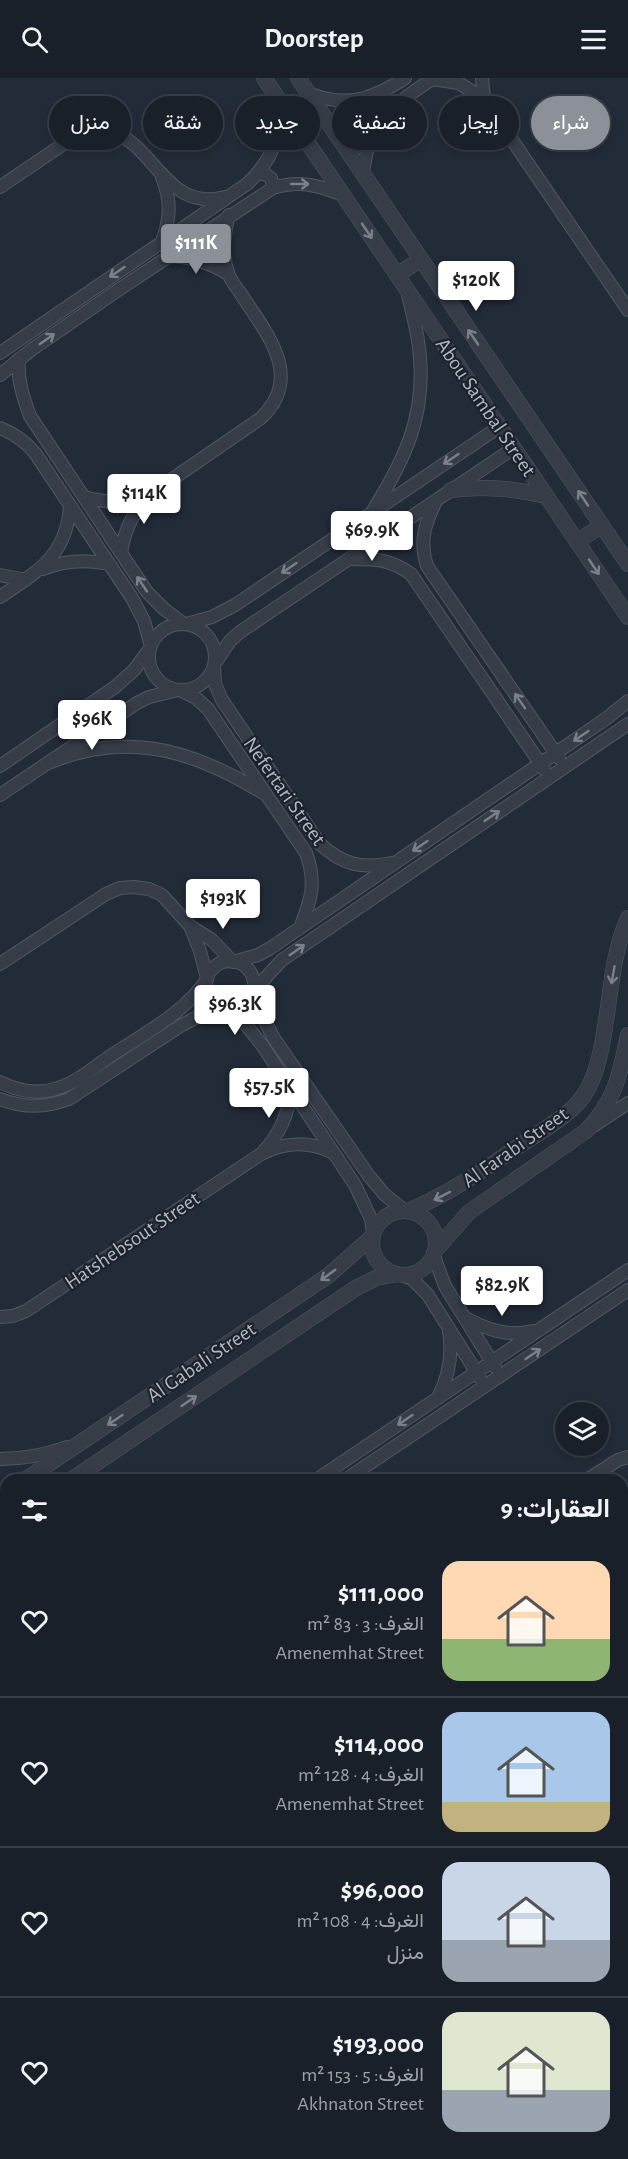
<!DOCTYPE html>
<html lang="ar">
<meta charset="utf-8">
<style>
:root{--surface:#1a202a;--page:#272d36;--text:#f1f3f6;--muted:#9fa3a8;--line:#383e47;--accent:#8c9099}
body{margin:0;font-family:"Alegreya Sans",Vazirmatn,sans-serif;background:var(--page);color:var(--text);direction:rtl;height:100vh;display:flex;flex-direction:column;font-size:22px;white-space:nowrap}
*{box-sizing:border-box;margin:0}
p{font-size:20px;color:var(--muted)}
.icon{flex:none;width:33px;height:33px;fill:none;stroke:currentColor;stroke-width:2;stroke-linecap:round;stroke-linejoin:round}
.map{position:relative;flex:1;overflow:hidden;direction:ltr}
.panel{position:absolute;left:0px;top:1396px;width:628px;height:686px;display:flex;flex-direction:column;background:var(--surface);border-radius:18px 18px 0 0;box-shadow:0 3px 9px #0003,0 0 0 2px var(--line);direction:rtl}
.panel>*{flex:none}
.top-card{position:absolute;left:18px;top:18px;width:592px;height:54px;direction:rtl;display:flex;gap:12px}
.fabs{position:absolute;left:555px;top:1324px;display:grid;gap:12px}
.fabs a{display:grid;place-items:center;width:54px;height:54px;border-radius:50%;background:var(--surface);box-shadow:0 3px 9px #0003,0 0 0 2px var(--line);font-size:30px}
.price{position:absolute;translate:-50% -51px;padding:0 14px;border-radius:6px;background:#fff;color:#222;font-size:20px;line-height:39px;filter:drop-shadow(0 2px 3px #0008)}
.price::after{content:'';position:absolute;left:50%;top:36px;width:18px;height:14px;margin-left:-9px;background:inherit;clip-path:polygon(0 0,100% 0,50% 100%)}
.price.current{background:var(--accent);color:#fff}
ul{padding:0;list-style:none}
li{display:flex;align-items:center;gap:18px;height:150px;padding:0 18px}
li+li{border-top:2px solid var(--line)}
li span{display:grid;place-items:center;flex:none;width:168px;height:120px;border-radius:18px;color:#555}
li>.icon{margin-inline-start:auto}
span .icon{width:72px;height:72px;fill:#fffc;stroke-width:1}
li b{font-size:26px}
h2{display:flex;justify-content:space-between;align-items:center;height:72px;padding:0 18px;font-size:26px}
.pill{padding:0 21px;border-radius:27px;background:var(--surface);box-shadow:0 3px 9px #0003,0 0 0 2px var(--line);font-size:21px;line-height:54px}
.pill.current{background:var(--accent);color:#fff}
header{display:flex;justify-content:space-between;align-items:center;height:78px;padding:0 18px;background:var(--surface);font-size:27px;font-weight:700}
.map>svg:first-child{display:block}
</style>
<header><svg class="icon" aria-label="menu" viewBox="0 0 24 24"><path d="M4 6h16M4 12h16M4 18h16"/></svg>Doorstep<svg class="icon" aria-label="search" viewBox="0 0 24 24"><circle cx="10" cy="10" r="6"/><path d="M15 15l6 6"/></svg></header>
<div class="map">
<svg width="628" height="2081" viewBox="0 0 628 2081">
<rect width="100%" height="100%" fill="#222b38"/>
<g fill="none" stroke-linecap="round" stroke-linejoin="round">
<g stroke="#515863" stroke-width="14">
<path id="minor" d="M482 0 484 21
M432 1 459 5 484 21 628 232
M308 15C347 30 371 22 405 0
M258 96H265L271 100 273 110
M363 96C368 44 393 27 434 0
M162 99C171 122 171 140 162 163
M0 109 74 59C152 27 151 138 225 119
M169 178C191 179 209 184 228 196
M0 275 247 106C272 83 280 59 282 26
M19 281C17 301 23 319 30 338L147 514 164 531 184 546
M0 297 31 272 121 210 273 110C299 102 318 107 343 117
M0 350C15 356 25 363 35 375L132 520 144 543 151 568
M84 419C107 425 127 426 149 416
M436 423C425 446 419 463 427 488L559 680
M374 431C404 382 425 340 420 280 419 259 413 238 408 217
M121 475C125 448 135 431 155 413L261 340C306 297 264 253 239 213 235 208 231 202 229 197 221 178 224 156 229 137
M351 481C376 481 390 481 411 496L544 691
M43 491C66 482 86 481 109 486
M0 497 26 502
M0 519C38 493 67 478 70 427
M186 546 212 539 235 527 499 349
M149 579a33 33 0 1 1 66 0a33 33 0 1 1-66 0Z
M215 585 230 563 240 554 514 370
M214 588 215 606 222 622 320 766C343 787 361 791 392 785
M180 612 196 620 208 631 306 775C317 805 311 822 300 850
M48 685C59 681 71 676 83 674 150 658 207 681 263 715
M0 688 115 609 134 592 149 572
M0 717 137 625 149 619 178 612
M190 848 200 873 207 900
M206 907a24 24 0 1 1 48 0a24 24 0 1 1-48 0Z
M233 884 258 877 269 871 607 640 628 623
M0 886 106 816 120 810 134 809 149 811 162 817 190 848 212 862 232 883
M254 912 282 882 628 646
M253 913 262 937 273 959 369 1098 385 1117 405 1133
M227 931 246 947 262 967 355 1107 371 1141 373 1155
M0 1004C18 1013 38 1017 58 1010 77 1004 93 990 109 979 143 956 184 936 207 901
M0 1021C24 1030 45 1030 69 1021L182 947 203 936 226 931
M595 1047 628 1025
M264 1073C280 1055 288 1037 291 1013
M433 1176 445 1208 495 1289
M400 1196 412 1201 428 1217 480 1300
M0 1239 13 1238 26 1233 261 1076C286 1064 307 1063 332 1074
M464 1239C487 1252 508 1259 533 1253
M438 1320C449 1298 453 1277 449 1253
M0 1381C23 1381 45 1377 67 1369
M316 1402 628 1192
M345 1402 628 1212
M587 1402 618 1382 628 1379
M622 1558 628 1561
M622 1580 628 1583
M0 1813 6 1822
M0 2013 6 2008
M0 2033 6 2042
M533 2076 536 2081
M553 2076 557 2081
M567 2076V2081"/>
</g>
<g stroke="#515863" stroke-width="16">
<path id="tertiary" d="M264 0 628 539
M298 0 628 486
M397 197 421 181
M451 412C484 408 514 410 546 418
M577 464 602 447
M408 1133C449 1116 485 1091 522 1066 540 1054 560 1043 575 1028 587 1016 594 1000 598 984 611 937 608 885 628 840
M372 1165a32 32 0 1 1 64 0a32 32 0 1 1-64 0Z
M434 1174 469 1134 586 1053C615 1024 620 996 628 957
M25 1402 329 1197 372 1159
M71 1402 356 1210 376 1200 397 1196
M0 1414 6 1411
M0 1475 6 1464
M0 1542 6 1551
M0 1692 6 1701
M622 1861 628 1857
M622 1891 628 1887
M264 2076 267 2081
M361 2076 365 2081
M20 2081 28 2076
M49 2081 56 2076"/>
</g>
<g stroke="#515863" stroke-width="18">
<path id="secondary" d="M0 1581 6 1590
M0 1657 6 1666
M290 2076 294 2081
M337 2076 340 2081"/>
</g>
<use href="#minor" stroke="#363d49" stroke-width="12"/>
<use href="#tertiary" stroke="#363d49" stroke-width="15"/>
<use href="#secondary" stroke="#444d5b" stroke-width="16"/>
</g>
<defs><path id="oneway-shaft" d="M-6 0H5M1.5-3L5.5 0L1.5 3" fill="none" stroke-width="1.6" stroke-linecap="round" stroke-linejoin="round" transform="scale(1.5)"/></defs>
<g stroke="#7a818d">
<use href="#oneway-shaft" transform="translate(300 106)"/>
<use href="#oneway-shaft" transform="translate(367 153) rotate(56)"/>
<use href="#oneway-shaft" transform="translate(117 194) rotate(146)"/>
<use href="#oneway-shaft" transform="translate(473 259) rotate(-124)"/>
<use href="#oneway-shaft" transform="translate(47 261) rotate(-35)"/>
<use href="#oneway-shaft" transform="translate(451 381) rotate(146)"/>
<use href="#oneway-shaft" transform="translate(583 420) rotate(-124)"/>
<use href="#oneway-shaft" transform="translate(594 489) rotate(56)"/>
<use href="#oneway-shaft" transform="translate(289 490) rotate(146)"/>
<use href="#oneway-shaft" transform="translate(142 506) rotate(-124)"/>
<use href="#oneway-shaft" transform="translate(520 623) rotate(-125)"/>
<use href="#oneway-shaft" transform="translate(581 658) rotate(146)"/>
<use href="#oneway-shaft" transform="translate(492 738) rotate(-34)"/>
<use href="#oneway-shaft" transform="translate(420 768) rotate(146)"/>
<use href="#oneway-shaft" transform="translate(297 872) rotate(-35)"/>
<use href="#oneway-shaft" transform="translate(613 897) rotate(100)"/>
<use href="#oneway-shaft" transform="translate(442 1118) rotate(153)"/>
<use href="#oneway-shaft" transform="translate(328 1197) rotate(144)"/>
<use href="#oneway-shaft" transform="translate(533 1276) rotate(-34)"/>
<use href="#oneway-shaft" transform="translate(189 1323) rotate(-34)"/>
<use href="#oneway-shaft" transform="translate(115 1342) rotate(146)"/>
<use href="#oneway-shaft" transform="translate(405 1342) rotate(146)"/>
</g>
<g text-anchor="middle" stroke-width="4.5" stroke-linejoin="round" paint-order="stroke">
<g font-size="21" fill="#b1b8c5" stroke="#1b222d">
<text transform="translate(486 329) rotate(56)" y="7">Abou Sambal Street</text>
<text transform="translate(285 713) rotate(55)" y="7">Nefertari Street</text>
<text transform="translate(515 1069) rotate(-35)" y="7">Al Farabi Street</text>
<text transform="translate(132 1162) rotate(-34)" y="7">Hatshebsout Street</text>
<text transform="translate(201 1284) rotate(-34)" y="7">Al Gabali Street</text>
</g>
</g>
</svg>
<div class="fabs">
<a><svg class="icon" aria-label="layers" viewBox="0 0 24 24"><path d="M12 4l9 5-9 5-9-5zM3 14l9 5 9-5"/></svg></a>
</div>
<b class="price current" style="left:196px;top:197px">$111K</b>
<b class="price" style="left:476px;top:234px">$120K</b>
<b class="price" style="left:144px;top:447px">$114K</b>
<b class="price" style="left:372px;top:484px">$69.9K</b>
<b class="price" style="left:92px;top:673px">$96K</b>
<b class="price" style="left:223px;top:852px">$193K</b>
<b class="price" style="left:235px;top:958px">$96.3K</b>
<b class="price" style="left:269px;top:1041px">$57.5K</b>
<b class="price" style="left:502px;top:1239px">$82.9K</b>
<div class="top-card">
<a class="pill current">شراء</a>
<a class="pill">إيجار</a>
<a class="pill">تصفية</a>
<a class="pill">جديد</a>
<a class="pill">شقة</a>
<a class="pill">منزل</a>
</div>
<section class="panel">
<h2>العقارات: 9<svg class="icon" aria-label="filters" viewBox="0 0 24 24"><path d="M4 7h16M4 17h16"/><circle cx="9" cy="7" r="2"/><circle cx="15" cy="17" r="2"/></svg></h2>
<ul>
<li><span style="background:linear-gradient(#ffd9b3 65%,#8fb573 0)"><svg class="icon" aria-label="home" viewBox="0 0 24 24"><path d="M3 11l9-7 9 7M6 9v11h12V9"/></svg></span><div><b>$111,000</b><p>الغرف: 3 · 83 m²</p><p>Amenemhat Street</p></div><svg class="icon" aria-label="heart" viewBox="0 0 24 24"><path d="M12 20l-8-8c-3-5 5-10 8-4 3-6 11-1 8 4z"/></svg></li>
<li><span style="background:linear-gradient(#a9c7e8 75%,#c2b280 0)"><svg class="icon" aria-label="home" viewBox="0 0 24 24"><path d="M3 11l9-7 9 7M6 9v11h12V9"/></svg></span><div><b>$114,000</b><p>الغرف: 4 · 128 m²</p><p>Amenemhat Street</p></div><svg class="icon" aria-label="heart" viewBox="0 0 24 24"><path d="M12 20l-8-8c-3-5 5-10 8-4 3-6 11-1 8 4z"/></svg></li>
<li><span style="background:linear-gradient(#c9d6e8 65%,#9aa5b1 0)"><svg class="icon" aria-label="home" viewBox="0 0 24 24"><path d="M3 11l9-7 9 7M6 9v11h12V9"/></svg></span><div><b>$96,000</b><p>الغرف: 4 · 108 m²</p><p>منزل</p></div><svg class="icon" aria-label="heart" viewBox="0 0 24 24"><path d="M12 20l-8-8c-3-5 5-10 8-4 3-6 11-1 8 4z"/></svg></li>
<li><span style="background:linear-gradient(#dfe7d0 65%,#9aa5b1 0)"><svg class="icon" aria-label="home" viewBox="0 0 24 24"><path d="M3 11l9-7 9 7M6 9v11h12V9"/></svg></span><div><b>$193,000</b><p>الغرف: 5 · 153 m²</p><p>Akhnaton Street</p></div><svg class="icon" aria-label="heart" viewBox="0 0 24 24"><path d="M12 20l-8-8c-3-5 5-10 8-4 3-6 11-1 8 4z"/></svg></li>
</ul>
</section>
</div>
